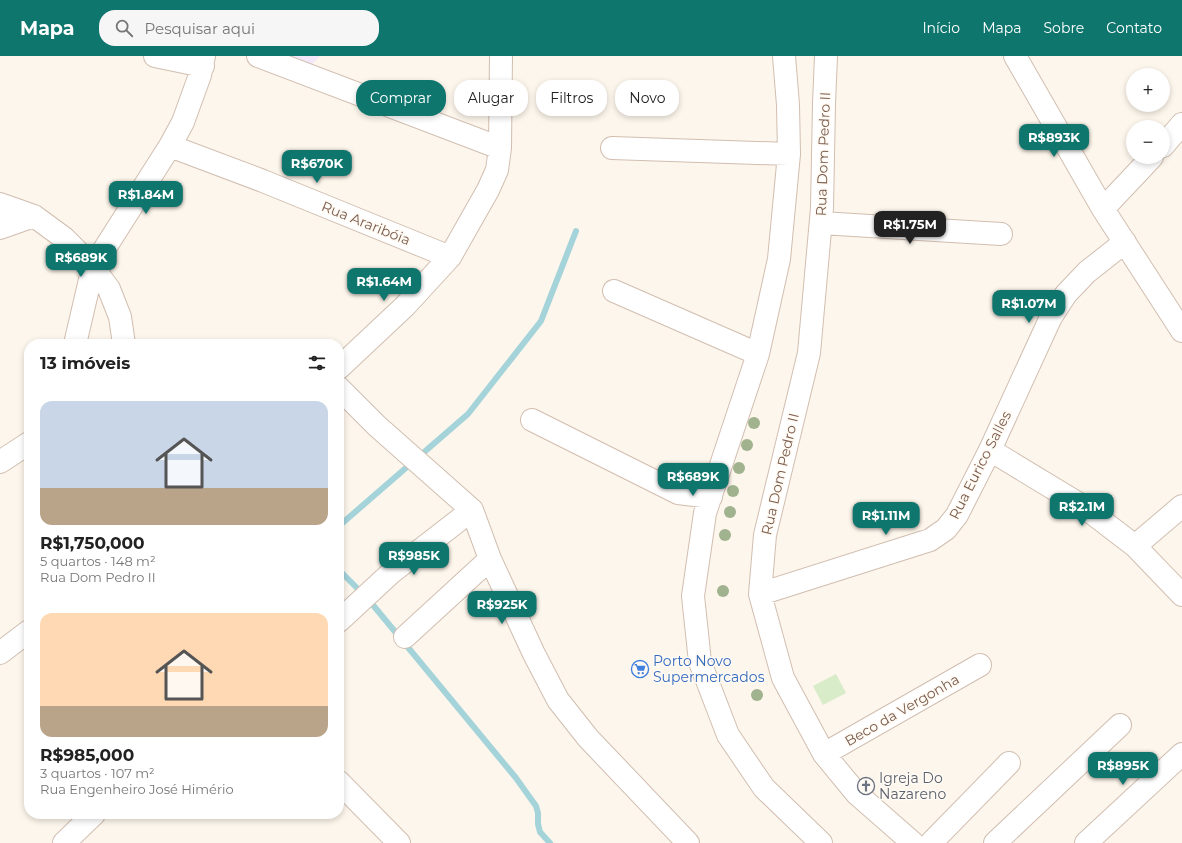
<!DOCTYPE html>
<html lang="pt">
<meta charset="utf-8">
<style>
:root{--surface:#fff;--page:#f6f6f6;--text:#222;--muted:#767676;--accent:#0f766e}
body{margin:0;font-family:Montserrat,sans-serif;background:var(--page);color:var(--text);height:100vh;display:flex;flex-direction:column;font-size:15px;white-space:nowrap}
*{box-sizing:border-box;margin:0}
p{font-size:13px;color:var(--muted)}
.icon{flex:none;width:22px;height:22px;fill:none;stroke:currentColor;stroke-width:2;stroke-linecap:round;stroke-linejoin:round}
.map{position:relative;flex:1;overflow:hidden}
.panel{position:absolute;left:24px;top:283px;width:320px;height:480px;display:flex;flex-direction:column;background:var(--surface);border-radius:16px;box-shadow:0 2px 6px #0003}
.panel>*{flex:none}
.top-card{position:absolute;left:356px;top:24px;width:380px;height:36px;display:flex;gap:8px}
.tools{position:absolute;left:1126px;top:12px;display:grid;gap:8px}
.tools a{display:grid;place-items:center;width:44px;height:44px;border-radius:50%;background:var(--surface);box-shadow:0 2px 6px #0003;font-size:20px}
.price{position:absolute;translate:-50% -34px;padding:0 9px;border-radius:8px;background:var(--accent);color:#fff;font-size:13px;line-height:26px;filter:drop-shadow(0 1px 2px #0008)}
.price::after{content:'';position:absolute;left:50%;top:24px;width:12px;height:9px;margin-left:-6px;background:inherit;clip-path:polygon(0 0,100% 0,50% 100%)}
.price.active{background:#222;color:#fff}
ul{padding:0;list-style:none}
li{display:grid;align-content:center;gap:8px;height:212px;padding:0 16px}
li span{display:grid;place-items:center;height:124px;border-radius:12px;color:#555}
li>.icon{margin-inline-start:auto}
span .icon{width:72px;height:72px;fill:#fffc;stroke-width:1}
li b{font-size:17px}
h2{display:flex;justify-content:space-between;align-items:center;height:48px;padding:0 16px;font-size:17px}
.chip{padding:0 14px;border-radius:16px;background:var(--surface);box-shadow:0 2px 6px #0003;font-size:14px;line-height:36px}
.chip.active{background:var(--accent);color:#fff}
header{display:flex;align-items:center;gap:24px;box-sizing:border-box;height:56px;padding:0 20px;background:var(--accent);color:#fff}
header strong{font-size:19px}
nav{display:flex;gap:22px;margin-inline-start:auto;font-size:14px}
.search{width:280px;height:36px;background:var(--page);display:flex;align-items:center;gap:10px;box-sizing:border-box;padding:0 14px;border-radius:16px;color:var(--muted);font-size:15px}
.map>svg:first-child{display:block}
</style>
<header>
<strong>Mapa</strong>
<div class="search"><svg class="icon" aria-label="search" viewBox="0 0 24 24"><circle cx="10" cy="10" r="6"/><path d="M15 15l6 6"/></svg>Pesquisar aqui</div>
<nav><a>Início</a><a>Mapa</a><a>Sobre</a><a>Contato</a></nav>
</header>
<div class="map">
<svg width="1182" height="787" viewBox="0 0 1182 787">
<rect width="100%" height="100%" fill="#fdf6ec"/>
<path fill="#f3e8fa" d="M288 0H320L305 16Z"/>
<path fill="#d8ecc9" d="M836 618 846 637 823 649 813 630Z"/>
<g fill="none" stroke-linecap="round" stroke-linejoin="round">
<path stroke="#a5d3da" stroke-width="6" d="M339 470 468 358 541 265 576 175
M339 514 368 543 516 722 536 750 538 757V768L540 776 550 787"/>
<g stroke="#d1beb0" stroke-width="24">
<path id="minor" d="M155 0 203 10
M258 0 500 92
M784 0 788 49 789 98 779 203 758 298 705 457 693 540 700 606 728 679 764 732 821 787
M826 0 824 48 822 152 809 297 765 479 760 538 783 622 824 698 857 738 913 787
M1015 0 1103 153 1182 275
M170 90 263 125 450 201
M1163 90 1182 68
M612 92 789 98
M0 148 34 160 64 182 93 211 109 233 120 261 124 288
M1103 153 1152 101
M821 167 1001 178
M0 172 34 160
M614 235 758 298
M75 288 93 211 170 90 183 66 200 19 204 0
M339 312 405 250 450 201 488 134 497 114 500 92 501 0
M339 332 377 370 472 454 490 503 534 598 558 644 588 682 688 787
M532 364 678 437 711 441
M990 394 1084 451 1135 490 1182 539
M0 406 29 387
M1135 490 1182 450
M760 538 930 484 946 473 957 459 990 394 1051 261 1066 238 1087 216 1125 186
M339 565 392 516 472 454
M405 581 490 503
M0 597 29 575
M824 698 980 609
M339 726 399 787
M64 787 94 758
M931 787 1009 707
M995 787 1120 669
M1086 787 1182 698"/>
</g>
<use href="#minor" stroke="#fff" stroke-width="22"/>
</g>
<g fill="#a0b28e">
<circle cx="754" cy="367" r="6"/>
<circle cx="747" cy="389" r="6"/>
<circle cx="739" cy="412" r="6"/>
<circle cx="733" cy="435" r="6"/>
<circle cx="730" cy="456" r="6"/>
<circle cx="725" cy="479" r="6"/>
<circle cx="723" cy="535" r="6"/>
<circle cx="757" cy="639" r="6"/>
</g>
<defs>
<g id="supermarket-ring" transform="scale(0.9)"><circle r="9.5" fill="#fffaf3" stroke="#3f7fe0" stroke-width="1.5"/><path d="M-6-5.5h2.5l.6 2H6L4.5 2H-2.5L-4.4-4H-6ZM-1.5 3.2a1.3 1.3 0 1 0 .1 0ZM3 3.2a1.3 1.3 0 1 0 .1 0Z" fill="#3f7fe0"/></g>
<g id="church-ring" transform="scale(0.9)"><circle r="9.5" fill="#fffaf3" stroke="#6b7280" stroke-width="1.5"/><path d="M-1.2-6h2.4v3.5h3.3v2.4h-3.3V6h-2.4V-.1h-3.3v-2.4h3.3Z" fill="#6b7280"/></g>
</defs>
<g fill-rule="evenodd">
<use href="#supermarket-ring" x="640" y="613"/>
<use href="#church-ring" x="866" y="730"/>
</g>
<g text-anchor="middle" stroke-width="3" stroke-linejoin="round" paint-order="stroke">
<g font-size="14" fill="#7a5c4d" stroke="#fffaf3">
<text transform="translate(823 98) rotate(-88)" y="5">Rua Dom Pedro II</text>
<text transform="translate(366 167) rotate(22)" y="5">Rua Araribóia</text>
<text transform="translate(980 409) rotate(-63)" y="5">Rua Eurico Salles</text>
<text transform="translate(780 418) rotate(-77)" y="5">Rua Dom Pedro II</text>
<text transform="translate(902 654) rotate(-30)" y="5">Beco da Vergonha</text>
</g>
<g font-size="14" fill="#366cbe" stroke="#fffaf3" text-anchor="start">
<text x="653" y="610">Porto Novo<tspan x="653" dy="16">Supermercados</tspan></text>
</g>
<g font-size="14" fill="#5b616d" stroke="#fffaf3" text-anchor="start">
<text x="879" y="727">Igreja Do<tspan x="879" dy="16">Nazareno</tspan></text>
</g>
</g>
</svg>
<div class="tools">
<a>+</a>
<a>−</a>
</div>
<b class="price" style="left:1054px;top:102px">R$893K</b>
<b class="price" style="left:317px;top:128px">R$670K</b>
<b class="price" style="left:146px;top:159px">R$1.84M</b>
<b class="price active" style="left:910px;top:189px">R$1.75M</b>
<b class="price" style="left:81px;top:222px">R$689K</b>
<b class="price" style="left:384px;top:246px">R$1.64M</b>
<b class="price" style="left:1029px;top:268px">R$1.07M</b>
<b class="price" style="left:693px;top:441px">R$689K</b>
<b class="price" style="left:1082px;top:471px">R$2.1M</b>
<b class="price" style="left:886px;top:480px">R$1.11M</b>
<b class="price" style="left:414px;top:520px">R$985K</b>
<b class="price" style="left:502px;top:569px">R$925K</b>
<b class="price" style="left:1123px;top:730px">R$895K</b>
<div class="top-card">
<a class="chip active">Comprar</a>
<a class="chip">Alugar</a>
<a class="chip">Filtros</a>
<a class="chip">Novo</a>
</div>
<section class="panel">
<h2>13 imóveis<svg class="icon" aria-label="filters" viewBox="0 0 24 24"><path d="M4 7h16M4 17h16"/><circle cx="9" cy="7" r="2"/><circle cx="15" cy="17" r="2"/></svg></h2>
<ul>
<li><span style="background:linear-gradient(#c9d6e8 70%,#b9a48a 0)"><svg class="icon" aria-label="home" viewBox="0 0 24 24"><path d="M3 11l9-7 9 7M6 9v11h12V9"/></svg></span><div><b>R$1,750,000</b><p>5 quartos · 148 m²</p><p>Rua Dom Pedro II</p></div></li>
<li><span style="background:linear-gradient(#ffd9b3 75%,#b9a48a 0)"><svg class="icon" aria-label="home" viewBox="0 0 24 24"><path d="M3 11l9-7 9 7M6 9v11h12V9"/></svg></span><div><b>R$985,000</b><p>3 quartos · 107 m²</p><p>Rua Engenheiro José Himério</p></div></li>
</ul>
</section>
</div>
